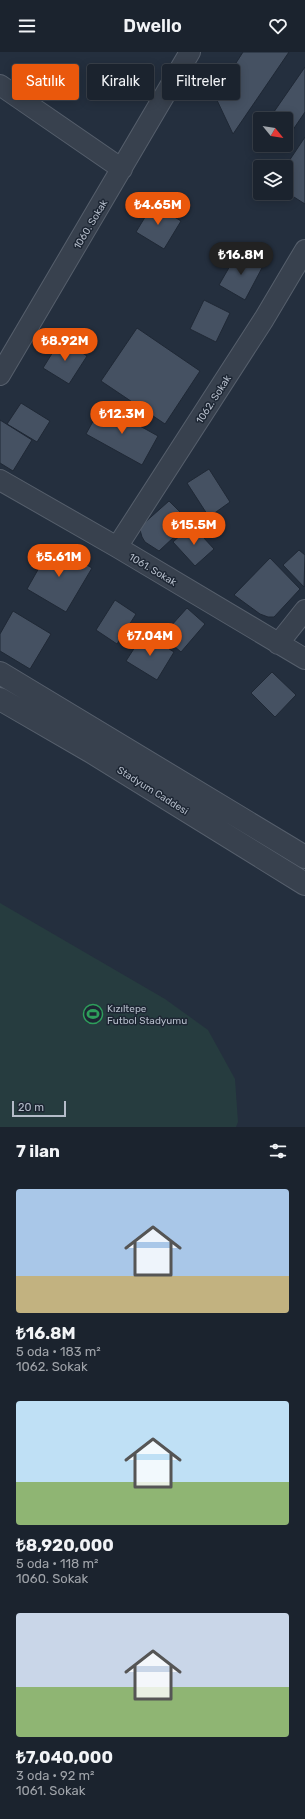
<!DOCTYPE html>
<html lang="tr">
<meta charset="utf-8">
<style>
:root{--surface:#1b232e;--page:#282f3a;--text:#f1f3f6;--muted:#a0a4aa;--line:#39404a;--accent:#ea580c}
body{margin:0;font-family:Rubik,sans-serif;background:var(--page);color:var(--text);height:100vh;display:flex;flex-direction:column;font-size:15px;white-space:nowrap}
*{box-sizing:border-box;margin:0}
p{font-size:13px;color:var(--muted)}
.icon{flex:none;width:22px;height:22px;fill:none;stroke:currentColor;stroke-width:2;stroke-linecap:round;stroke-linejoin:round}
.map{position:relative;height:1075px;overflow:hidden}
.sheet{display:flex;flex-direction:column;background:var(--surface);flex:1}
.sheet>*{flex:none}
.guide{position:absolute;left:12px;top:12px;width:281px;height:36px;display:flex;gap:8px}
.needle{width:26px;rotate:120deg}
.controls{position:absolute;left:253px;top:60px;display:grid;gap:8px}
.controls a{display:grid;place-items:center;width:40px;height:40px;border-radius:4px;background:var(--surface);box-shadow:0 2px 10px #0003,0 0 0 1px var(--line);font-size:20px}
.scale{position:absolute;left:12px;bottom:10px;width:54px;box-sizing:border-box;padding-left:4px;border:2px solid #b4bcc9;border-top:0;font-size:11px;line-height:14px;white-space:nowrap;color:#b4bcc9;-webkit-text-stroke:3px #1d2633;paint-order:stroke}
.price{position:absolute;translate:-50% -34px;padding:0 9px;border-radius:14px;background:var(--accent);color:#fff;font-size:13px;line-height:26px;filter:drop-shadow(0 1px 2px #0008)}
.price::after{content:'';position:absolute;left:50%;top:24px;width:12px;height:9px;margin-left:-6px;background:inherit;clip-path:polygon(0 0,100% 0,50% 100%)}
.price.current{background:#222;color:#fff}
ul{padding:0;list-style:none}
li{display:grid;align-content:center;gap:8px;height:212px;padding:0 16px}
li span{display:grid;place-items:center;height:124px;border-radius:4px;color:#555}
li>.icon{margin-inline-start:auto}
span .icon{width:72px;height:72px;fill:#fffc;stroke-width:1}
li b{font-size:17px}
h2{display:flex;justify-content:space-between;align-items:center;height:48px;padding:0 16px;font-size:17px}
.pill{padding:0 14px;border-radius:4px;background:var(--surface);box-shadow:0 2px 10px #0003,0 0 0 1px var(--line);font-size:14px;line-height:36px}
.pill.current{background:var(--accent);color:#fff}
header{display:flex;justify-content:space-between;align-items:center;height:52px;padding:0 16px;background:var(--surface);font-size:18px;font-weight:600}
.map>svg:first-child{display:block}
</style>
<header><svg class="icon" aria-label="menu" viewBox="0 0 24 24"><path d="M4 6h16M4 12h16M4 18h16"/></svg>Dwello<svg class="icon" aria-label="heart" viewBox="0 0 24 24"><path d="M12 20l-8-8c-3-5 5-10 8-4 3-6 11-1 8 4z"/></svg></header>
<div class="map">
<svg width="305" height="1075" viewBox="0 0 305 1075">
<rect width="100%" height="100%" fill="#242f3e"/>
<path fill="#263c3f" d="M0 851 165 947 208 978 235 1027 238 1070 236 1075H0Z"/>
<path fill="#455162" stroke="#1f2835" d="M243 0H289L233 82 215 44Z
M305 15V60L286 88V67H269Z
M305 85V152L286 140 285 115Z
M266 93H283L278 100Z
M153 152 181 169 164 197 136 180Z
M238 200 263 214 245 248 219 233Z
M204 248 230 261 216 290 190 277Z
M137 276 200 319 165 372 101 329Z
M61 287 87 304 69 332 43 316Z
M21 351 50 369 37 390 7 372Z
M102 353 158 384 142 413 86 382Z
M0 368 32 388 13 419 0 411Z
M209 417 230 450 209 465 187 431Z
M169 449 190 470 159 499 145 490 142 485 140 478 143 472Z
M192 473 214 497 195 514 173 490Z
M52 493 92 516 66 560 27 537Z
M299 498 305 503 304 535 283 513Z
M270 506 300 537 274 565H268L260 562 234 543Z
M115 548 136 562 117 592 96 578Z
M187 556 205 572 181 600 162 584Z
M13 559 51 582 30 617 0 599V582Z
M144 581 174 600 157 628 126 609Z
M272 620 296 643 275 665 251 641Z"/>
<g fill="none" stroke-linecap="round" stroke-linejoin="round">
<g stroke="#565f6c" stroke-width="22">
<path id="minor" d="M0 33 122 117
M0 323 190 0
M0 428 117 495 305 607
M117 495 264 267 305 198
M278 592 305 558"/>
</g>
<g stroke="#565f6c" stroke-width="24">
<path id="tertiary" d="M0 621 305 805
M0 647 90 699 305 832"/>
</g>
<use href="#minor" stroke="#38414e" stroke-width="20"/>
<use href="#tertiary" stroke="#38414e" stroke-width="22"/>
</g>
<defs>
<g id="stadium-ring" transform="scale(1)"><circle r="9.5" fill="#1d2633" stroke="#2e9e5b" stroke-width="1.5"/><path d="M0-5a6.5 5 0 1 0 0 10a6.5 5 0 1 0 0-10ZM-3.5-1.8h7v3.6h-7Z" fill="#2e9e5b"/></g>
</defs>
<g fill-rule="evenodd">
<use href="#stadium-ring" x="93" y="962"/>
</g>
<g text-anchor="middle" stroke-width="3" stroke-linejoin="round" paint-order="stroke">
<g font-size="10" fill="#b4bcc9" stroke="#1d2633">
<text transform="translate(90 172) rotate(-59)" y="4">1060. Sokak</text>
<text transform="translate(213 347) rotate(-57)" y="4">1062. Sokak</text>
<text transform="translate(153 517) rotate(31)" y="4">1061. Sokak</text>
<text transform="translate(153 738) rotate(32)" y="4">Stadyum Caddesi</text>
</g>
<g font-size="10" fill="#b4bcc9" stroke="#1d2633" text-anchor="start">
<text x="107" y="960">Kızıltepe<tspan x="107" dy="12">Futbol Stadyumu</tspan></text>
</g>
</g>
</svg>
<div class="controls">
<a><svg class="needle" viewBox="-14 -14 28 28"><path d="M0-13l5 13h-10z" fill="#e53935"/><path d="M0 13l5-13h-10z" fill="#a0a4aa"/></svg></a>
<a><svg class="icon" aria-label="layers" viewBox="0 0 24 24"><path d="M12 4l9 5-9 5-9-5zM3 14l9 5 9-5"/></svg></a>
</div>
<div class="scale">20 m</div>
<b class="price" style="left:158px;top:174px">₺4.65M</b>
<b class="price current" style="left:241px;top:224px">₺16.8M</b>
<b class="price" style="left:65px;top:310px">₺8.92M</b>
<b class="price" style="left:122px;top:383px">₺12.3M</b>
<b class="price" style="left:194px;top:494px">₺15.5M</b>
<b class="price" style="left:59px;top:526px">₺5.61M</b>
<b class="price" style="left:150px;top:605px">₺7.04M</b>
<div class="guide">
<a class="pill current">Satılık</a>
<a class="pill">Kiralık</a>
<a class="pill">Filtreler</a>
</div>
</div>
<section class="sheet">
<h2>7 ilan<svg class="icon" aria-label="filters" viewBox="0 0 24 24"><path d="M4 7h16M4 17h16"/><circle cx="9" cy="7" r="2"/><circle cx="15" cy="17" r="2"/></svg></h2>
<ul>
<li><span style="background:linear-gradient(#a9c7e8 70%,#c2b280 0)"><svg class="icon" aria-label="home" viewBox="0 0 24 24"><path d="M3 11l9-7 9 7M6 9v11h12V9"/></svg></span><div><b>₺16.8M</b><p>5 oda · 183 m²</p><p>1062. Sokak</p></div></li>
<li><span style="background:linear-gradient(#bfe0f5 65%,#8fb573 0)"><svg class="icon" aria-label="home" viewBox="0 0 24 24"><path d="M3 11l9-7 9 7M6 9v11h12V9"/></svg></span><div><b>₺8,920,000</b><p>5 oda · 118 m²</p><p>1060. Sokak</p></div></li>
<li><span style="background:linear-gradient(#c9d6e8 60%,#8fb573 0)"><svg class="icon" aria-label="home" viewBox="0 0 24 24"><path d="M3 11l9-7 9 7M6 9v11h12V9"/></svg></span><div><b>₺7,040,000</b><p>3 oda · 92 m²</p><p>1061. Sokak</p></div></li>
</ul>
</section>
